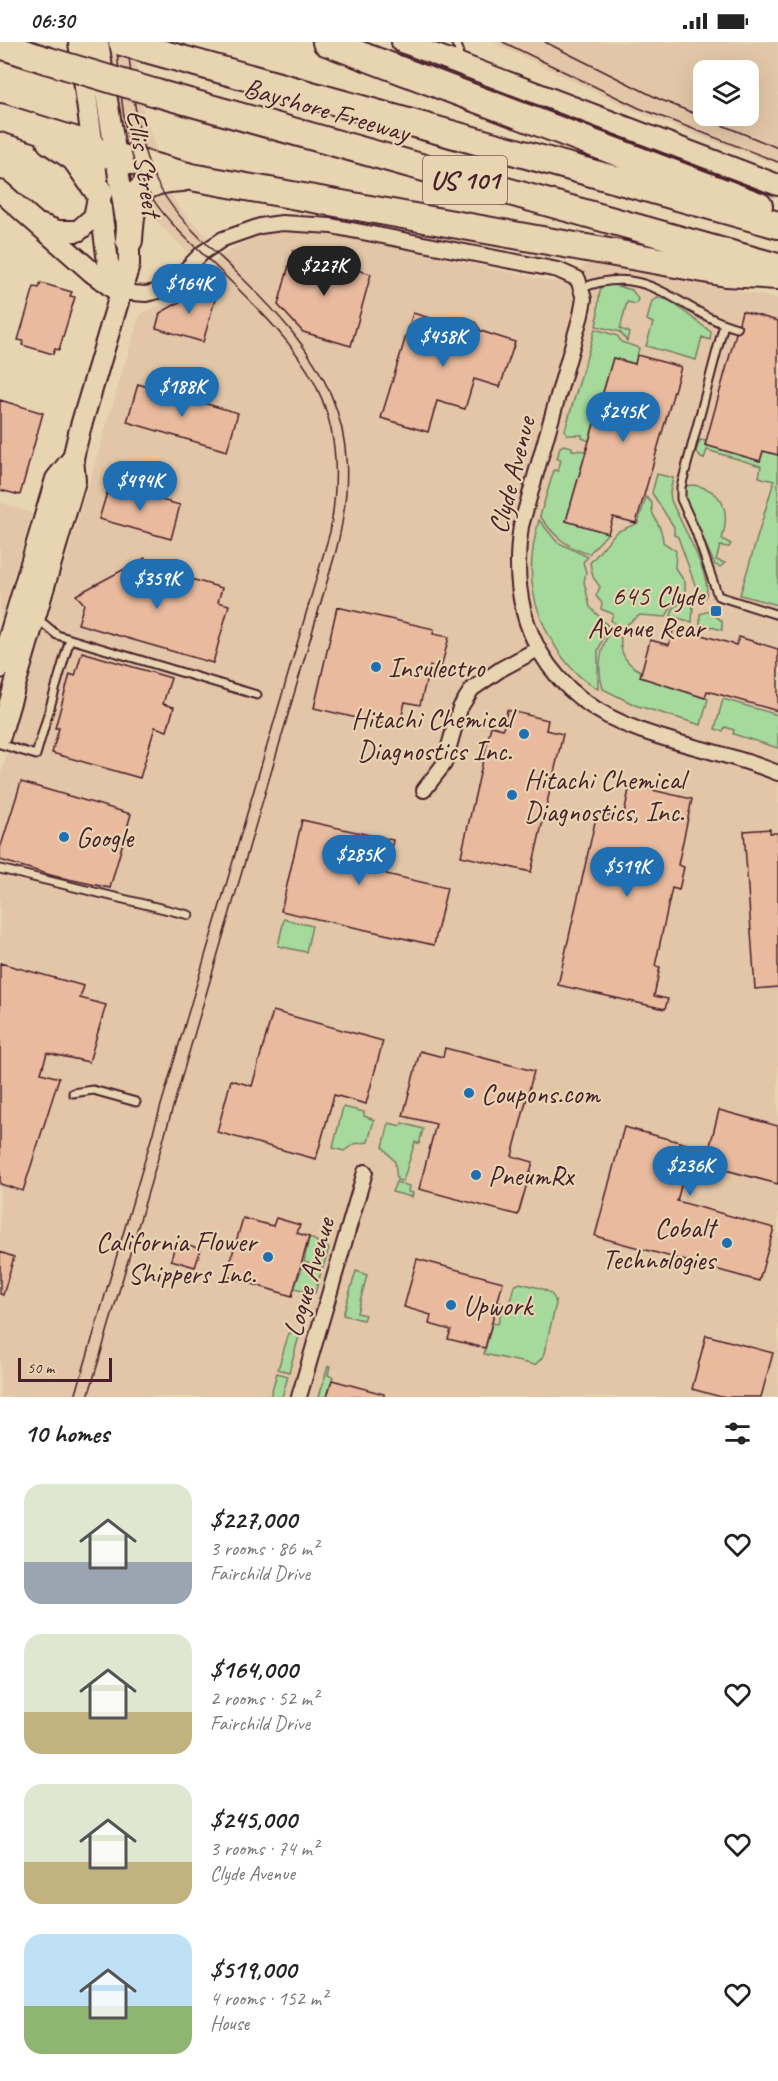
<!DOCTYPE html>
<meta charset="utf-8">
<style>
:root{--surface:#fff;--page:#f6f6f6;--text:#222;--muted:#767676;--accent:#1f6fb2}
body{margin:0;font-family:Caveat,sans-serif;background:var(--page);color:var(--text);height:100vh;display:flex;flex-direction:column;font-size:22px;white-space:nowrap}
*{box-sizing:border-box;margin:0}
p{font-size:20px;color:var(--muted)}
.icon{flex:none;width:33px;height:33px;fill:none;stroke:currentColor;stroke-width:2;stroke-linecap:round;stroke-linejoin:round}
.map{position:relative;height:1355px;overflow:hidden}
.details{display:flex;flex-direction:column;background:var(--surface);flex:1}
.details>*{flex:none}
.controls{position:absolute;left:693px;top:18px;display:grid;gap:12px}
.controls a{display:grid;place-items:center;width:66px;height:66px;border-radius:12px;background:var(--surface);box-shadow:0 6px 24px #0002;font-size:30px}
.scale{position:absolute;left:18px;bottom:15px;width:94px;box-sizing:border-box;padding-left:6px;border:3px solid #4a1f2b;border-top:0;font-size:16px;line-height:21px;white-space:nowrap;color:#4a1f2b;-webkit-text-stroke:4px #e7d5b2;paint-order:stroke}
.price{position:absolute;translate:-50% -51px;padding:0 14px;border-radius:21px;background:var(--accent);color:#fff;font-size:20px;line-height:39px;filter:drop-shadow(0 2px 3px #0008)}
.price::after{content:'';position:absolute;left:50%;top:36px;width:18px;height:14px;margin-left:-9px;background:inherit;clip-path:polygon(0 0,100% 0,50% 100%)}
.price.on{background:#222;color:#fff}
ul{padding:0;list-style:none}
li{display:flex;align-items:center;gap:18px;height:150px;padding:0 24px}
li span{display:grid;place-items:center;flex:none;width:168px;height:120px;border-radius:18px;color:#555}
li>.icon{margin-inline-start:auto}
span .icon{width:72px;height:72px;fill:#fffc;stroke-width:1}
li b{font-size:26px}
h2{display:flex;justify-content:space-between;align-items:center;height:72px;padding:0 24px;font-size:26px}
.status{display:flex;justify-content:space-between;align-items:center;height:42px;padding:0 30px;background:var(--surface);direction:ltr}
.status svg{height:16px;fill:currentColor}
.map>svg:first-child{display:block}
</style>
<div class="status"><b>06:30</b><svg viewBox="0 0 49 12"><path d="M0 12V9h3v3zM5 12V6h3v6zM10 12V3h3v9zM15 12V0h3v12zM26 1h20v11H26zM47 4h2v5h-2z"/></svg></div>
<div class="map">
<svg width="778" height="1355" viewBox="0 0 778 1355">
<rect width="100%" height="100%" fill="#e7d5b2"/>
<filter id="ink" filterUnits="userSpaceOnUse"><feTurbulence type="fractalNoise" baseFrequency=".0167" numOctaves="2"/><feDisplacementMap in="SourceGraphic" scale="12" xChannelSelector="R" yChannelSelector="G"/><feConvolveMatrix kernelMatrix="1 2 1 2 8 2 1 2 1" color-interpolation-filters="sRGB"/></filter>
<g filter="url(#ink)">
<path fill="#e2c6a7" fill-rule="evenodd" d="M111 0H133L144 73 161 120 124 107Z
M492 0H778V123L637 70ZM704 28H748V74H704Z
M165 144 185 173 208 194 188 211 159 182 143 160Z
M264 189 344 195 556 240 595 218 778 257V1355H0V735L139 275 145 269 175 259 224 212Z
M0 460 32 471 0 580Z"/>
<path fill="#a5da9c" stroke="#787c64" stroke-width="1.5" d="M610 242 632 248 638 257 636 262 627 260 620 287 629 290 627 299 620 290 596 284C599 272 597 252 602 244Z
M658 256 669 258 711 290 710 298 702 295 696 318 646 304 653 281 647 278 652 259Z
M595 287 618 294 621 300 639 306 635 322 613 316 589 399 582 396V393H567L565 388Z
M700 398 706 399 705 403 760 419 763 409 778 413V563L740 553 774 439 759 435 761 424 707 408 704 417 701 416 696 409Z
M564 403 572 405V408L586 409 566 479 608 491 589 512C566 505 553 493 540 474L554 428 558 429 561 418 557 417 560 405Z
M657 432 673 436 670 450 671 458C679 479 715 538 705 556L699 554 678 495 674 493V485L652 451Z
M693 443C725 448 730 470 722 497L731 502 729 505 720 504 716 518 725 521 720 525 715 523 685 457 686 444Z
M646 455 652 461C650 477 662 479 663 500L676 509 675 526 685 540V551L673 561 666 575 640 573 626 583 623 590 611 578 613 572 601 567 602 561 596 554 600 545 593 535 590 521 616 490 638 481Z
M539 478 557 500 588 515 583 520 586 530 584 540 590 565 608 584 598 609V647C565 630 539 584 533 548 529 525 533 500 539 478Z
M686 554 693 566 692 580 671 574 673 567Z
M708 569 722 579V588L700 582V572Z
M611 586 621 596C619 611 627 623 641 629L640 635 708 657 701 683 635 663 603 647C596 624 601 606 611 586Z
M723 657 778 673V706L733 692 734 688 725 685 723 689 715 687Z
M284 877 312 884 306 910 278 904Z
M343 1065 364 1070V1074L374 1078 368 1100 354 1102 344 1109 333 1106Z
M389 1081 401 1084 402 1081 423 1087 419 1102 415 1100 403 1139 397 1138 395 1120 383 1105Z
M396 1140 409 1144 408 1150 413 1151 412 1155 392 1150Z
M309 1195 329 1206 323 1225 304 1220Z
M303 1224 321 1230 315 1251 294 1246Z
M356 1229 367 1233 357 1271 365 1273 363 1278 343 1273Z
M520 1241C534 1245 554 1246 556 1262L543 1315 535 1323 484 1312 492 1281 498 1282 501 1270 496 1268 498 1260 509 1263 514 1244Z
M293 1288 300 1291 289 1330 278 1327 289 1291H292Z
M328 1324H330L328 1333 333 1335 327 1355H319Z
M277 1331 288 1334 282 1355H270Z"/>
<path fill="#e9ba9d" stroke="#4a1f2b" stroke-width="1.5" d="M293 209 371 232 351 304 303 290 278 263Z
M41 241 72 250 70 254 75 255 59 308 55 307 53 312 22 303 23 299 18 298 34 245 39 246Z
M200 241 216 254 203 300 156 286 160 271 185 257Z
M742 269 778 279V413L763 409 760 419 705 403 736 291 742 287 739 281Z
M413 271 443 280 458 275 467 277 475 280 481 289 515 300 500 345 474 337 465 367 437 359 428 390 381 376Z
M637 313 681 325 636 481 613 475 608 491 566 479 613 316 635 322Z
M138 342 238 371 227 409 127 380Z
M0 358 43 371 20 453 0 448Z
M109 444 180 463 171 497 99 477Z
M145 516 150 525 222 546 218 560 229 563 213 621 78 582 84 562 76 553Z
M337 565 434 587 433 592 449 595 441 626 430 624 420 663 405 660 399 686 314 666Z
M674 585 736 603 739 595 778 607V669L707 649 705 656 640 635 650 598 669 603Z
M82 610 171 636 163 662 174 665 167 689 155 685 140 736 52 711 59 686H55L70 632 75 634Z
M507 668 548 678 546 688 563 692 531 830 461 814 491 684 503 687Z
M21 740 131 772 110 846 54 834 0 818V807Z
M630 743 692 757 678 823 684 825 679 848 672 846 655 924 660 925 654 954 668 957 665 967 558 943 597 771 623 776Z
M302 778 393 798 386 832 447 846 434 903 281 869Z
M770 787V791H778V945L755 947 744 789Z
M0 921 84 944 80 956 106 963 89 1020 47 1011 41 1031 59 1036 23 1149 0 1142Z
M273 969 383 999 366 1062 334 1053 316 1117 217 1090 231 1038 252 1044Z
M445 1006 534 1029 512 1114 533 1120 518 1173 419 1147 436 1082 403 1074 420 1009 443 1015Z
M719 1068 778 1084V1142L688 1118 677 1159 774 1186 759 1239 595 1194 624 1085 709 1108Z
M243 1176 273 1184 276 1176 300 1183 297 1191 309 1195 292 1254 226 1234Z
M176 1199 201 1207 195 1225 171 1218Z
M0 1210 14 1215 3 1253 0 1252Z
M417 1217 503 1240 485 1306 448 1297 451 1288 429 1282 431 1273 404 1265Z
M706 1293 773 1311 761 1355H721L692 1347Z
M332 1338 384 1352V1355H327Z"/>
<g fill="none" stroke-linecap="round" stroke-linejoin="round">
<g stroke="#4a1f2b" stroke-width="11">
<path id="lane" d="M455 0 459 8 456 18
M582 246C650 219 678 270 737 286
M724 282 681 445V457L696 490 718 554 778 573
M35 580 44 582 57 593 257 653
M0 702 36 713 70 597
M0 827 189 873
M73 1051 93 1048 136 1060"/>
</g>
<g stroke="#4a1f2b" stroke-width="18">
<path id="street" d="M119 250 146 252 167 247 202 211 223 197 260 184 282 181 331 184 558 228 578 237 584 257 581 273 521 484C506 582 548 656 642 689 687 705 734 713 778 731
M424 748 444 722 460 666 472 647 501 627 536 608
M299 1355 365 1130"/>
</g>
<g stroke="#4a1f2b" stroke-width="24">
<path id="secondary" d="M79 0 108 220 119 250
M402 0 778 143
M0 149 92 230 119 250
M42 183 58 189H78L94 175 98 156
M0 626 56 437 73 416
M0 694 75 439 73 416 80 387 129 223V198L98 0"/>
</g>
<g stroke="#4a1f2b" stroke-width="30">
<path id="highway" d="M326 0 759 164
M0 3 46 18
M146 7 778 183
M153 50 774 224
M0 75 77 99 93 108 191 135 726 231 778 234
M50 99 75 116 99 150
M129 198C132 155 134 138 182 136"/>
</g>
<use href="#lane" stroke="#e7d5b2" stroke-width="7"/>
<use href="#street" stroke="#e7d5b2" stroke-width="14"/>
<use href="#secondary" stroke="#e7d5b2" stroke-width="20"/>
<use href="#highway" stroke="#e7d5b2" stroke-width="26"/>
<path stroke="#4a1f2b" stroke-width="1.5" d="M503 0 639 66 778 120
M545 0 659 57 778 106
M75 1355 330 490C353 355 301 309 211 220 187 197 162 175 146 146 121 103 122 48 116 0
M88 1355 336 509C369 379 323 314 233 227 207 202 178 178 160 146 135 103 134 48 127 0"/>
<g stroke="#4a1f2b" stroke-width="30" stroke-linecap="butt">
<path id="highway-bridge" d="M122 0 146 7
M46 18 153 50"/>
</g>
<use href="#highway-bridge" stroke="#e7d5b2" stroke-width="26"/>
</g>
</g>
<g fill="#1f6fb2" stroke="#e7d5b2" stroke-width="2">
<rect x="710" y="563" width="12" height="12" rx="3"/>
<circle cx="376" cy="625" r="6"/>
<circle cx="524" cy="692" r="6"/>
<circle cx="512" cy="753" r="6"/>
<circle cx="64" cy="795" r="6"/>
<circle cx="469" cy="1051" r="6"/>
<circle cx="476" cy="1133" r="6"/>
<circle cx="727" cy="1201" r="6"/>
<circle cx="268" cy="1215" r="6"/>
<circle cx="451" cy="1263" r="6"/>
</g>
<g text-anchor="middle" stroke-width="4.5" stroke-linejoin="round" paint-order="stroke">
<rect fill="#e7d5b2" stroke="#795654" stroke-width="1.5" x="423" y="114" width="84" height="48" rx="4.5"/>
<g font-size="27" font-weight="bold" fill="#4a1f2b">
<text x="465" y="147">US 101</text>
</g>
<g font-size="28" fill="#4a1f2b" stroke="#e7d5b2">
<text transform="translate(327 67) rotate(16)" y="10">Bayshore Freeway</text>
<text transform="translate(145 121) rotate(81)" y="10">Ellis Street</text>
<text transform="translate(511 433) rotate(-76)" y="10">Clyde Avenue</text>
<text transform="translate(308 1235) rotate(-74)" y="10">Logue Avenue</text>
</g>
<g font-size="28" fill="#4a1f2b" stroke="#e7d5b2" text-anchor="start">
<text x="704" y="563" text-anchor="end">645 Clyde<tspan x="704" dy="32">Avenue Rear</tspan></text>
<text x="388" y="635">Insulectro</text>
<text x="512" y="686" text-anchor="end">Hitachi Chemical<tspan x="512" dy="32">Diagnostics Inc.</tspan></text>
<text x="524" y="747">Hitachi Chemical<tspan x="524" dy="32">Diagnostics, Inc.</tspan></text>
<text x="76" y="805">Google</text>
<text x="481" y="1061">Coupons.com</text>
<text x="488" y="1143">PneumRx</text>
<text x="715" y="1195" text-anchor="end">Cobalt<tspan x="715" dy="32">Technologies</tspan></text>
<text x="256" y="1209" text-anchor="end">California Flower<tspan x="256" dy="32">Shippers Inc.</tspan></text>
<text x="463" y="1273">Upwork</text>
</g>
</g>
</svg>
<div class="controls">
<a><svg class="icon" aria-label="layers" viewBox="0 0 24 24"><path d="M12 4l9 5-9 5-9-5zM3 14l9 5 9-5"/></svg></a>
</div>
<div class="scale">50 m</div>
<b class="price on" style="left:324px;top:255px">$227K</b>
<b class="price" style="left:189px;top:273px">$164K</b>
<b class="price" style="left:443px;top:326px">$458K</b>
<b class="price" style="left:182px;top:376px">$188K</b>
<b class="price" style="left:623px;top:401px">$245K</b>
<b class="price" style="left:140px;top:470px">$494K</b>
<b class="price" style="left:157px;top:568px">$359K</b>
<b class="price" style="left:359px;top:844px">$285K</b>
<b class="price" style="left:627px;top:856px">$519K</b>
<b class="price" style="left:690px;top:1155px">$236K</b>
</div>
<section class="details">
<h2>10 homes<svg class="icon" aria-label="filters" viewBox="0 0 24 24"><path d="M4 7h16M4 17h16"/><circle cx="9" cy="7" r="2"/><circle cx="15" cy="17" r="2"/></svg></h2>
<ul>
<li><span style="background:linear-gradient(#dfe7d0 65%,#9aa5b1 0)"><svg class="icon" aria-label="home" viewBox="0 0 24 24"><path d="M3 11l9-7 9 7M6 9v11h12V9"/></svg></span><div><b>$227,000</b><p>3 rooms · 86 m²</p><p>Fairchild Drive</p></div><svg class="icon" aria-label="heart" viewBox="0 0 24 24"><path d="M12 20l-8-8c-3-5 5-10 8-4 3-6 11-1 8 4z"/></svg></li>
<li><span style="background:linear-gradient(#dfe7d0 65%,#c2b280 0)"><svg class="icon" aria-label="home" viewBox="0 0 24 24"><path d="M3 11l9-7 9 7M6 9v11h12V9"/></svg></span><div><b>$164,000</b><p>2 rooms · 52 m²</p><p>Fairchild Drive</p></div><svg class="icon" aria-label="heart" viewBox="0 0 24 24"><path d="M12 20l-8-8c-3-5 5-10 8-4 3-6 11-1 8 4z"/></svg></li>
<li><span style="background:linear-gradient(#dfe7d0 65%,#c2b280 0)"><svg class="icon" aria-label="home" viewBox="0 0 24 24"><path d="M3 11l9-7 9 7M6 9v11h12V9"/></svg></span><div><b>$245,000</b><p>3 rooms · 74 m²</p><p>Clyde Avenue</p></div><svg class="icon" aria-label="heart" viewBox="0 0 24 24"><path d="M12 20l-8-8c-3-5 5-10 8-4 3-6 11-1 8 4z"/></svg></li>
<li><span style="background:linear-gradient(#bfe0f5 60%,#8fb573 0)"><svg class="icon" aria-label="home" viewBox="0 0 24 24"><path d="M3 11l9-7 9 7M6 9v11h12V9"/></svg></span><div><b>$519,000</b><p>4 rooms · 152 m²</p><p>House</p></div><svg class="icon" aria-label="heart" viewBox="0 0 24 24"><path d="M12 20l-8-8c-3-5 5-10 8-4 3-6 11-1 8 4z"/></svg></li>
</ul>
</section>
